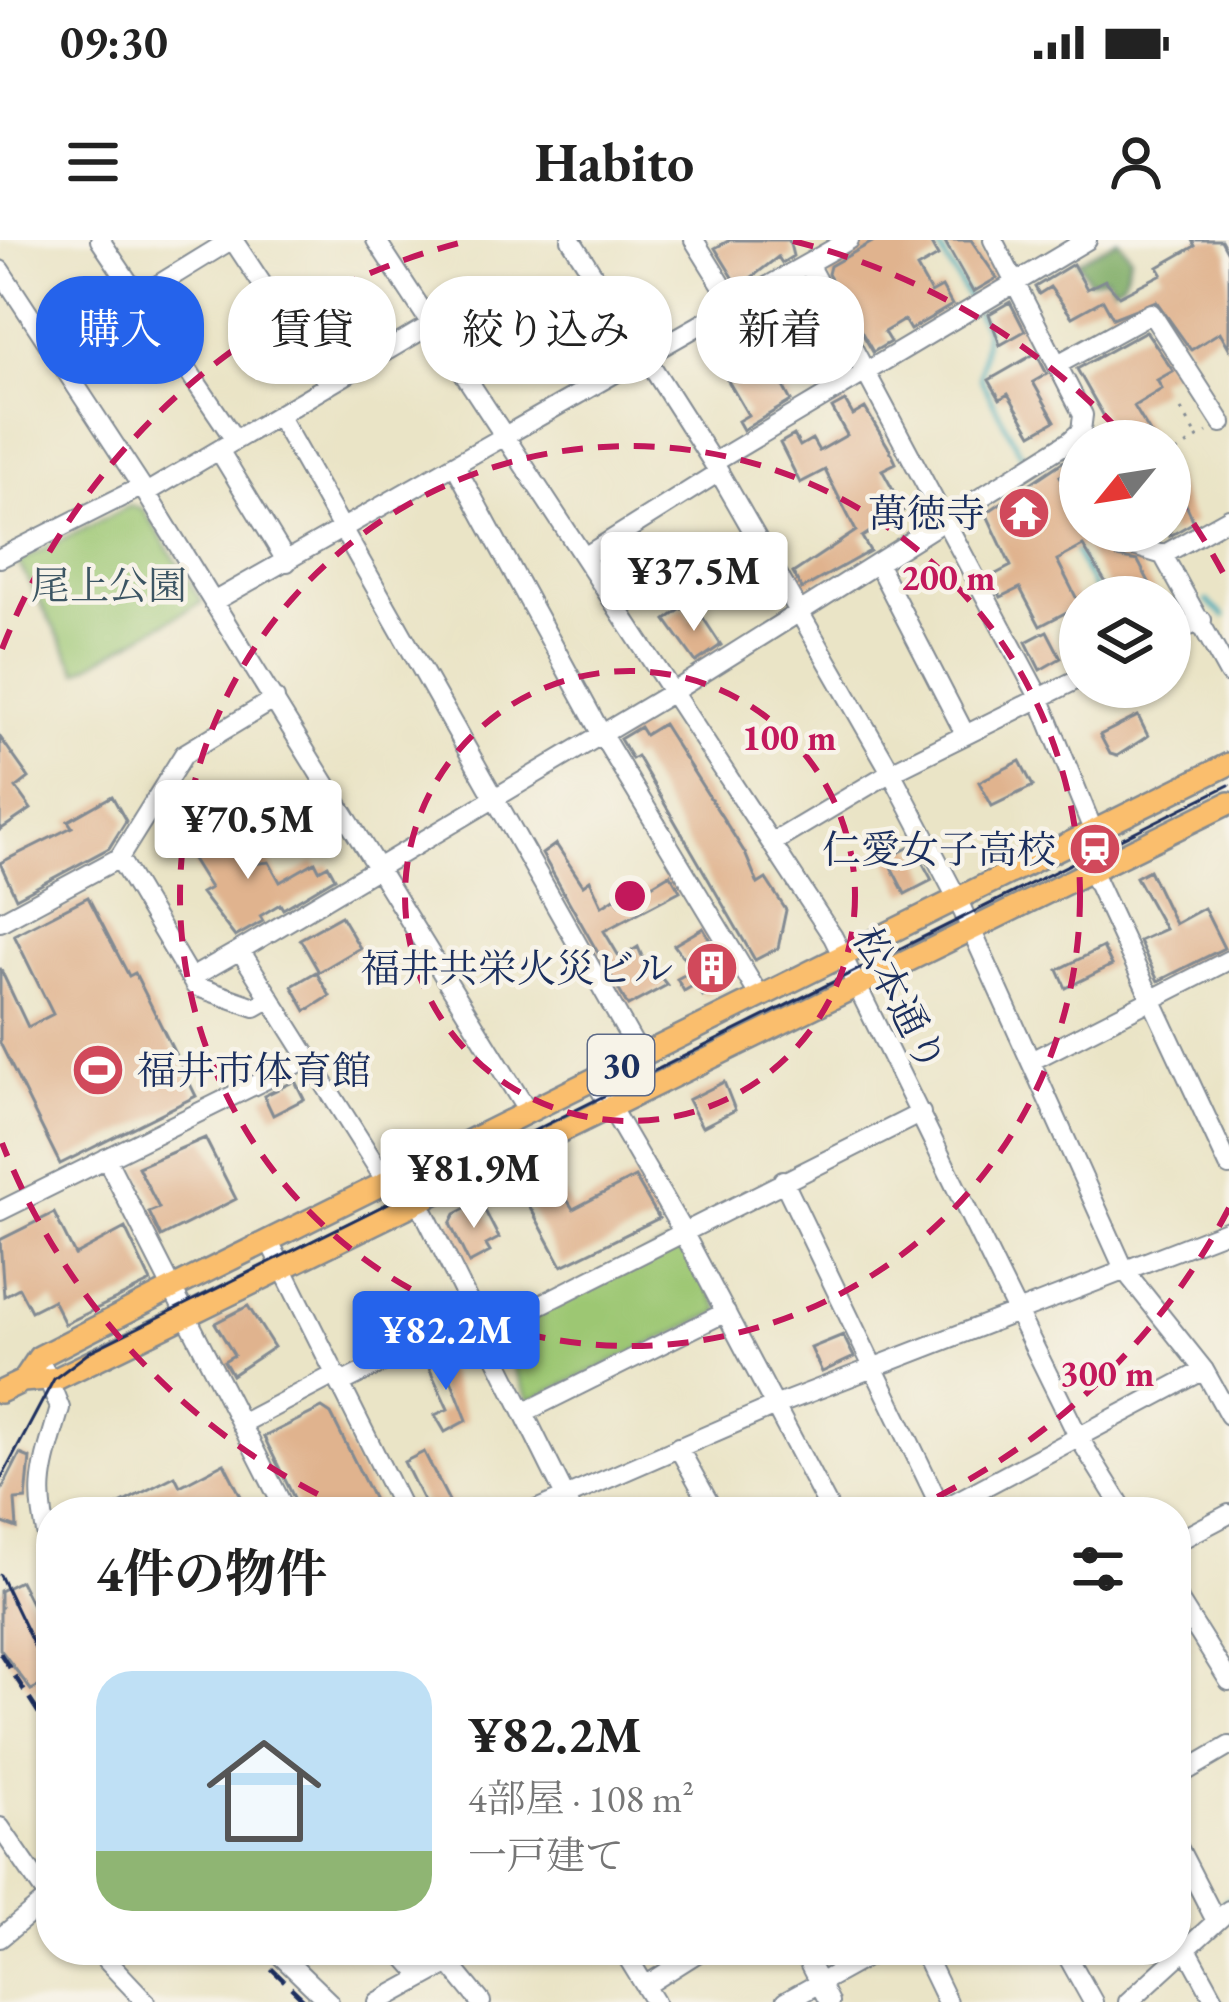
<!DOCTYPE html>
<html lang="ja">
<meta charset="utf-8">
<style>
:root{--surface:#fff;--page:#f2f2f2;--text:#222;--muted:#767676;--line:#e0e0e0;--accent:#2563eb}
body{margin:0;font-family:"EB Garamond","Noto Serif JP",serif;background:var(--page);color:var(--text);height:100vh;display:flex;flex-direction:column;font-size:45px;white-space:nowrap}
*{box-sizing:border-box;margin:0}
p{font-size:39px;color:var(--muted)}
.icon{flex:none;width:66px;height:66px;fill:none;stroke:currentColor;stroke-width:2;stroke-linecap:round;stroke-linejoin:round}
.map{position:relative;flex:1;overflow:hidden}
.panel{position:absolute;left:36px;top:1257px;width:1155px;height:468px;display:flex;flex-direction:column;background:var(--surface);border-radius:48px;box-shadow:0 3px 9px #0004}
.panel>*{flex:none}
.guide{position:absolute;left:36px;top:36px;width:1158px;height:108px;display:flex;gap:24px}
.needle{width:78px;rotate:240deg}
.buttons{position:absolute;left:1059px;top:180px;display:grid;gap:24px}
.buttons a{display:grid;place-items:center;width:132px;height:132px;border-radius:50%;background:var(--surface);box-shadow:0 3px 9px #0004;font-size:60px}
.price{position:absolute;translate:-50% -102px;padding:0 27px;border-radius:12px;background:#fff;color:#222;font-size:39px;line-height:78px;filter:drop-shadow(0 3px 6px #0008)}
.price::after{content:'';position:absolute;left:50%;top:72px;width:36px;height:27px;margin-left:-18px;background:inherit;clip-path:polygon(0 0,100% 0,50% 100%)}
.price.active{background:var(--accent);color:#fff}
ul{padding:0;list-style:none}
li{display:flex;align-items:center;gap:36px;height:300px;padding:0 60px}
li+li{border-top:3px solid var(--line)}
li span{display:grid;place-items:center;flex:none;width:336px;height:240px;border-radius:36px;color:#555}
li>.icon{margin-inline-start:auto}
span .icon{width:144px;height:144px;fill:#fffc;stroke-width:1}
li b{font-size:51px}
h2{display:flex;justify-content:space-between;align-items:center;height:144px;padding:0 60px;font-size:51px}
.pill{padding:0 42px;border-radius:48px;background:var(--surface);box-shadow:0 3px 9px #0004;font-size:42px;line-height:108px}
.pill.active{background:var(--accent);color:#fff}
.status{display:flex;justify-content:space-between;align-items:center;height:84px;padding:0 60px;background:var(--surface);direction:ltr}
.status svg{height:33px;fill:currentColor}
header{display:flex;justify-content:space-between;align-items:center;height:156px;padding:0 60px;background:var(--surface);font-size:54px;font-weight:700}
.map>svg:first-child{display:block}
</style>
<div class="status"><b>09:30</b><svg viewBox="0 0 49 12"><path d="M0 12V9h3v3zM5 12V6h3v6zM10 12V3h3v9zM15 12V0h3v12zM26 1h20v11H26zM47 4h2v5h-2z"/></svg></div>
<header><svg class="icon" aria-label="menu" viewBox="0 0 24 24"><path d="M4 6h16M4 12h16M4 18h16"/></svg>Habito<svg class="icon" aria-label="person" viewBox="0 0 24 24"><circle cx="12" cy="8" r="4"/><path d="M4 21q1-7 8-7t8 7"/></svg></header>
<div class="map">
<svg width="1229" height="1762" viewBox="0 0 1229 1762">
<rect width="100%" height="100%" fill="#f7f3e8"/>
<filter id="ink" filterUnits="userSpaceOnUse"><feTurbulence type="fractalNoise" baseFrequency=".00833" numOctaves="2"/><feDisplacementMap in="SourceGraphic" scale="24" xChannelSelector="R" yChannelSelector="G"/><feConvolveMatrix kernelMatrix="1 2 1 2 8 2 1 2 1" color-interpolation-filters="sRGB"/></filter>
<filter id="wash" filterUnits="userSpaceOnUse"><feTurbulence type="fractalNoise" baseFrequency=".004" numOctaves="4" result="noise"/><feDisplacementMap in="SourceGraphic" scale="48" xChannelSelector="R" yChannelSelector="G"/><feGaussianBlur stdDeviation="2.7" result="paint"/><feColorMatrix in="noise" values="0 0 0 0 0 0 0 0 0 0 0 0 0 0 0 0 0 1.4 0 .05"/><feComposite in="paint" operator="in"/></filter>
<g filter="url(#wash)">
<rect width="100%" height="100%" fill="#eae4c6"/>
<path fill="#9dc773" stroke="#5c7b68" stroke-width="3" d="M130 266 143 269 202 362 78 432 18 322Z
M681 997 721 1071 529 1161 496 1093Z"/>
<path fill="#7eac65" stroke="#4c6e62" stroke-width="3" d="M1118 0 1131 16 1123 42 1114 47 1106 36 1089 41 1078 21Z"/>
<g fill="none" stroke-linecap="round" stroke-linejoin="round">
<path stroke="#3baab9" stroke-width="4.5" d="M935 0 971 63
M976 73 986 90 980 138 1025 221
M1074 310 1099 357
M1207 361 1224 376
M1170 378 1186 370
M1215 1670 1229 1658"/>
</g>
<g id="blocks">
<path fill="#e0b38e" d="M730 0H789L793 16 782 23 778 17 739 47 715 8Z
M876 0H929L938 16 917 28 931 53 942 47 952 65 910 90 904 80 884 92 890 102 873 112 828 34 830 26Z
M944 0H971L997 38 973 52Z
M1192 0H1221L1229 15V108L1220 92 1191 110 1156 61 1113 78 1103 60 1072 77 1050 47 1039 54 1035 47 1073 24 1087 49 1105 40 1119 56 1162 34 1158 27 1195 6Z
M1010 62 1025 91 1000 105 989 74Z
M756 71 781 116 787 112 793 123 814 111 827 139 815 146 808 134 784 148 791 161 743 190 738 181 748 175 727 139 750 125 729 87Z
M521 83 538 109 503 131 486 106Z
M1146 91 1173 131 1157 140 1162 149 1134 166 1155 201H1118L1077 129Z
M1036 113 1047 134 1033 142 1055 181 1032 194 1008 154 1000 159 989 140Z
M845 161 853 175 865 168 890 210 896 223 882 230 904 270 862 297 870 311 802 349 793 333 856 291 825 230 800 243 780 203 794 195 800 206 812 199 819 211 847 195 832 168Z
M1067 219 1072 229 1060 236 1075 262 1080 260V291H1102L1117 317 1138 321 1157 357H1115L1083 306 1057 320 1080 365 1040 386 1020 348 1001 357 990 337 1011 326 986 273Z
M1170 230 1194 282 1170 296Z
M684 367 691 379 700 373 721 405 696 422 666 380Z
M1047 391 1061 418 1040 430 1026 402Z
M1138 476 1148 496 1117 516 1110 514 1100 495Z
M663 484 745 613 758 644 766 639 786 670 778 708 755 720 637 516 632 519 620 499 640 487 645 495Z
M0 497 29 538 16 548 31 569 0 590Z
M1020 521 1033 546 992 566 979 542Z
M112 556 126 581 109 608 16 658 0 623 72 587 68 581Z
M227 586 252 624 269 622 280 642 315 622 319 630 328 625 335 638 283 669 280 664 260 676 263 681 235 697 201 653 210 648 187 611Z
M556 604 583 645 590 640 602 666 616 657 620 664 670 634 680 651 604 691 620 718 638 707 647 728 652 726 667 745 628 766 542 614Z
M913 605 932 640 905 654 887 619Z
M1149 630 1175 684 1204 668 1224 708 1158 741 1139 701 1165 689 1136 637Z
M88 657 129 736 135 733 196 856 60 924 0 803V728L28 787 53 774 14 695Z
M341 676 360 708 319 732 300 699Z
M703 688 732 740 703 756 696 744 684 751 677 739 693 730 674 705Z
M1103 707 1112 725 1066 748 1058 730Z
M316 732 330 756 306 771 292 746Z
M295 841 304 859 273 875 264 856Z
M724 842 735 870 702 887 688 860Z
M205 898 236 959 161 997 149 972 159 968 138 927Z
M553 937 573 969 635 937 659 978 562 1026 523 954Z
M480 961 499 998 486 1005 490 1012 469 1023 450 984 455 974Z
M54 973 75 1015 125 988 151 1042 65 1084 53 1060 31 1071 19 1048 4 1056 0 1000Z
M248 1066 274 1107 232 1135 224 1121 234 1115 215 1083Z
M843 1095 854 1117 822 1132 811 1108Z
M439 1109 467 1180 445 1192 435 1175 448 1169 424 1117Z
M322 1168 331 1174 380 1272H301L264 1197Z
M424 1212 448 1259 455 1272H429L404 1222Z
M20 1214 30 1218 26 1259 15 1260 17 1288 0 1282V1253Z
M224 1223 249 1272H104L175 1236 180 1246Z
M20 1341 51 1403V1440L31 1450 0 1409V1351Z"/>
</g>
</g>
<g filter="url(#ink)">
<use href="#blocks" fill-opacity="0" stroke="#828a92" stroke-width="3"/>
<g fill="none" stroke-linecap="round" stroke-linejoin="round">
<g stroke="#828a92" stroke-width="22">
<path id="minor" d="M100 0 235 200
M233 0 329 145
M376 0 833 697 1079 1198 1125 1272
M571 0 719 232 891 532 957 658 1125 1031 1204 1130 1229 1175
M694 0 735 66
M808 24 1039 457 1093 590
M0 30 146 253 528 872
M52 110 231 0
M1060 123 1151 73 1222 183
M278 175 640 815
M219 210 287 322
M713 223 1087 0
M456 227 602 495 760 757
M146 253 432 84
M1118 291 1124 303 1163 315 1229 434
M1163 315 1229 278
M584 317 719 232
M0 318 141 247
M877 323 965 494
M213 362 849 0
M1170 395 1202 380
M772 603 891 532 1080 438
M119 618 195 746 255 767 269 759
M1091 630 1229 926
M0 682 119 618 184 514 275 459
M191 738 240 710
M1031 821 1229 720
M594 839 682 990 831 1272
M106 918 286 1272
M783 940 943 1272
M0 971 307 819
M270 1003 404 1272
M486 1092 921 873
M44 1129 60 1168C42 1231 33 1246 51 1313
M341 1143 477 1075
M525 1172 726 1072
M241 1184 336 1134
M678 1207 714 1272
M531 1272 777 1165 1229 990
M573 1272 419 962 387 943 240 710 676 450 1070 201 1081 191 1083 175 993 0
M937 1272 1204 1130
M1176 1302 1229 1274
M1176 1356 1229 1441
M1176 1537 1229 1506
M0 1587 51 1661
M1176 1603 1216 1681
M0 1698 51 1656
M1187 1709 1216 1762
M97 1710 146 1762
M275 1710 329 1762
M399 1710 423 1737
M623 1710 655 1762
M802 1710 829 1762
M922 1710 947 1762
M1064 1710 1093 1762
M449 1723 481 1762
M645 1746 702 1710
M378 1762 473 1710
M785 1762 879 1710
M1128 1762 1229 1670"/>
</g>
<g stroke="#828a92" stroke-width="26">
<path id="major" d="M23 1141 39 1117 171 1049 1229 524
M0 1152 23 1141 58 1138 157 1090 1229 563"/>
</g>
<path stroke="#828a92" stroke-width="3" stroke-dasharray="3 9" stroke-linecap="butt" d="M1181 169 1197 196
M1176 212 1207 192
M0 1368 15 1361"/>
<use href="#minor" stroke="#fff" stroke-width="18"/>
<use href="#major" stroke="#fabe6d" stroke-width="21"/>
<path stroke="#1b2f5e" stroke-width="3" d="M0 1241 54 1139 91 1111 1229 545
M0 1335 51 1441"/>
<path stroke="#1b2f5e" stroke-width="4.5" stroke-dasharray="18 9" stroke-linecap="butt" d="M0 1413 51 1492
M252 1710 306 1762"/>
</g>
</g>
<g fill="none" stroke="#c2185b" stroke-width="6" stroke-dasharray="21 15">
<circle cx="630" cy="656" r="225"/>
<circle cx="630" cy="656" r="450"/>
<path d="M1229 968A675 675 0 0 1 910 1270M350 1270A675 675 0 0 1 2 903M2 409A675 675 0 0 1 467 1M793 1A675 675 0 0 1 1128 200M1173 254A675 675 0 0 1 1229 344"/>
</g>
<defs>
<g id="temple-disc" transform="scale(2.7)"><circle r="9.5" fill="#d1495b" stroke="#f7f3e8"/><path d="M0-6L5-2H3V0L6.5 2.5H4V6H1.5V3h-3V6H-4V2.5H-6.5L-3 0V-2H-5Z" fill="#fff"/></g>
<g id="station-disc" transform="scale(2.7)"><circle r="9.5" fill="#d1495b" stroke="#f7f3e8"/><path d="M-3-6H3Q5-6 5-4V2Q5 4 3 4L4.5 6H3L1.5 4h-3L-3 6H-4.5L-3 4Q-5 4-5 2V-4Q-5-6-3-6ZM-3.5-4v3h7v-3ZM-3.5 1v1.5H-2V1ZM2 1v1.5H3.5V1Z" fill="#fff"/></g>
<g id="building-disc" transform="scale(2.7)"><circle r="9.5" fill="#d1495b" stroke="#f7f3e8"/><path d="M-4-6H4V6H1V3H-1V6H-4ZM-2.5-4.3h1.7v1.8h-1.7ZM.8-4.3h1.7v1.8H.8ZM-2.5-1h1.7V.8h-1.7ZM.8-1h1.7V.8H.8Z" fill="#fff"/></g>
<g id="stadium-disc" transform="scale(2.7)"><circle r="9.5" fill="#d1495b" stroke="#f7f3e8"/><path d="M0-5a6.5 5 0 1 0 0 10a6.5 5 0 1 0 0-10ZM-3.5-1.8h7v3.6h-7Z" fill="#fff"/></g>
</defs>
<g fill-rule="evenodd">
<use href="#temple-disc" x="1024" y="273"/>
<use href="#station-disc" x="1095" y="609"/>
<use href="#building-disc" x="712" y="728"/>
<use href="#stadium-disc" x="98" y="830"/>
</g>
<g text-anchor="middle" stroke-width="9" stroke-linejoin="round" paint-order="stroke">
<rect fill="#f7f3e8" stroke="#5d6a87" stroke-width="3" x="588" y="795" width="66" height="60" rx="9"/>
<g font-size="36" font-weight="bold" fill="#1b2f5e">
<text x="621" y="838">30</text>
</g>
<g font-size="39" fill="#1b2f5e" stroke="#f7f3e8" text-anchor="end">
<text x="985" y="287">萬徳寺</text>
<text x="1056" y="623">仁愛女子高校</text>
<text x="673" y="742">福井共栄火災ビル</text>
<text x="137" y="844" text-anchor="start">福井市体育館</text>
</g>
<g font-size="39" fill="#3c5563" stroke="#f7f3e8">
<text x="109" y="359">尾上公園</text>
</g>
<g font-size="39" fill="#1b2f5e" stroke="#f7f3e8">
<text transform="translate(900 759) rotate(63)" y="14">松本通り</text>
</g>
</g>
<circle cx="630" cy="656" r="18" fill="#c2185b" stroke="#f7f3e8" stroke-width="6"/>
<g font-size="36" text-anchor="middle" font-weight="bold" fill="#c2185b" stroke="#f7f3e8" stroke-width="9" stroke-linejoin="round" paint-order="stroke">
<text x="948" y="350">200 m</text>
<text x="789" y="510">100 m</text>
<text x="1107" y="1146">300 m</text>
</g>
</svg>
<div class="buttons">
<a><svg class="needle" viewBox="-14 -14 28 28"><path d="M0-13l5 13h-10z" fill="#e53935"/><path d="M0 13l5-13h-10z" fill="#767676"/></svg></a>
<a><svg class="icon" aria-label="layers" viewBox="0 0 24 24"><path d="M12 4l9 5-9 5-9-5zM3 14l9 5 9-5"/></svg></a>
</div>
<b class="price" style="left:694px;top:394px">¥37.5M</b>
<b class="price" style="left:248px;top:642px">¥70.5M</b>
<b class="price" style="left:474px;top:991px">¥81.9M</b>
<b class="price active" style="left:446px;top:1153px">¥82.2M</b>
<div class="guide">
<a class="pill active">購入</a>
<a class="pill">賃貸</a>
<a class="pill">絞り込み</a>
<a class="pill">新着</a>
</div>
<section class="panel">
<h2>4件の物件<svg class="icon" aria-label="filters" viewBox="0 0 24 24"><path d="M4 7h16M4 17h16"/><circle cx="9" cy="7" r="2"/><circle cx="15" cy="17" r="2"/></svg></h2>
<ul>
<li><span style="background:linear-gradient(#bfe0f5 75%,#8fb573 0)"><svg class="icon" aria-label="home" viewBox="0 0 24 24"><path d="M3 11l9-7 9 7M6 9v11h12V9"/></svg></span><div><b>¥82.2M</b><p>4部屋 · 108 m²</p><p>一戸建て</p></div></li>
</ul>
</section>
</div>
